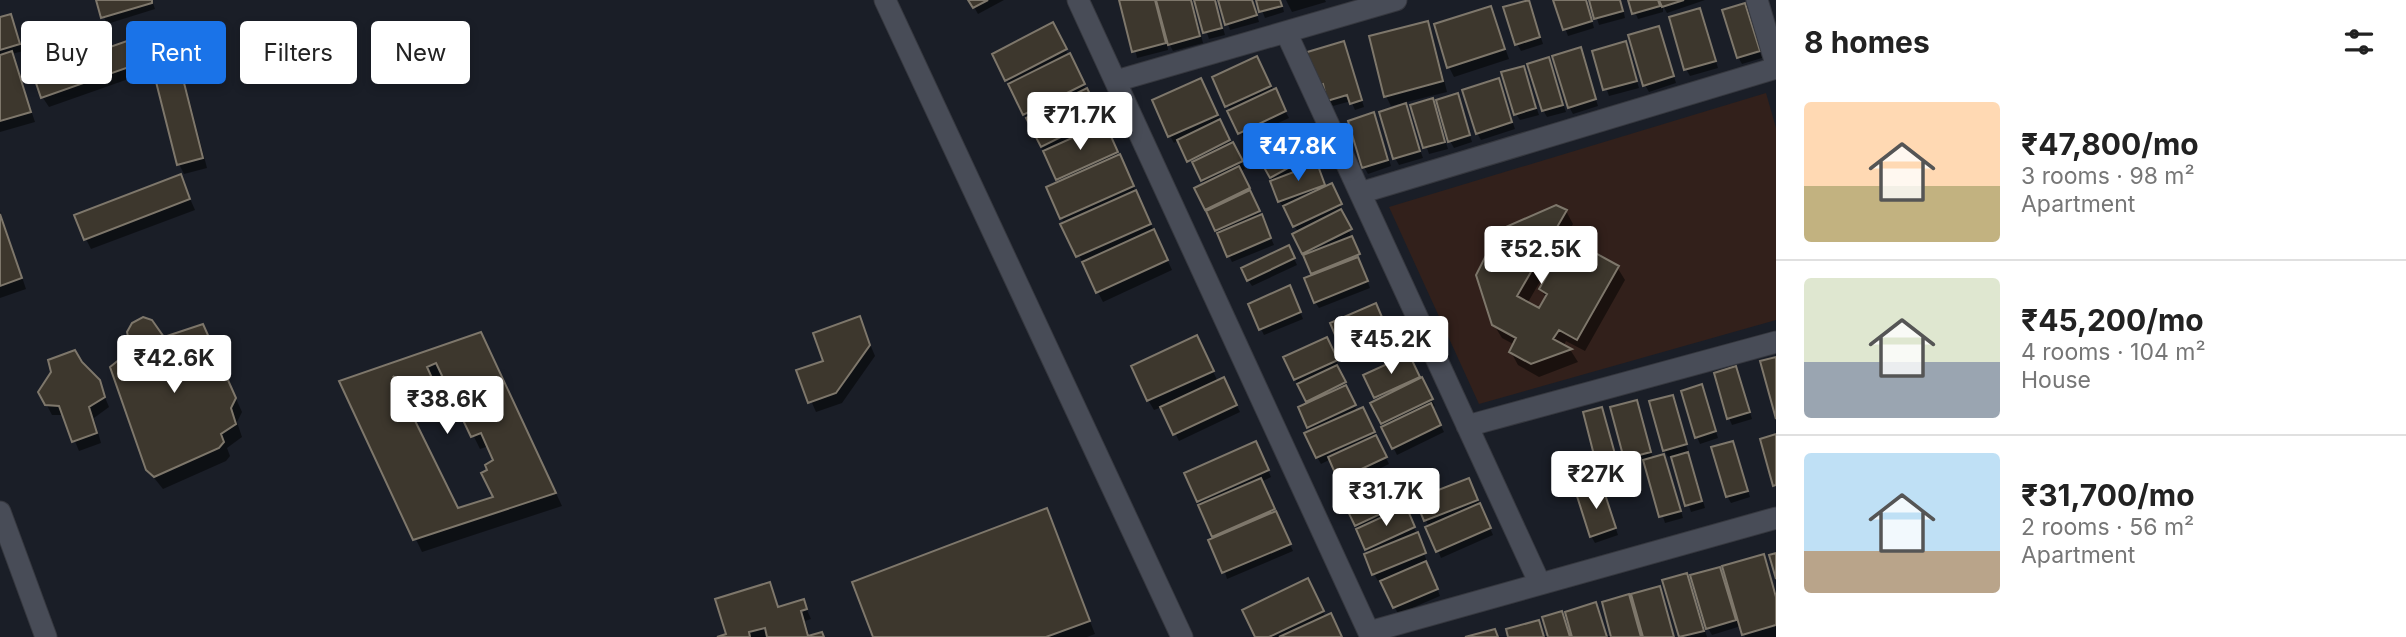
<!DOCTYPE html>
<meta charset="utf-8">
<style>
:root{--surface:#fff;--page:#f2f2f2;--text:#222;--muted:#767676;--line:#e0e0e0;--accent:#1a73e8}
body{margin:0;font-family:Inter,sans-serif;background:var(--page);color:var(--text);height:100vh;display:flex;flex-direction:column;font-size:26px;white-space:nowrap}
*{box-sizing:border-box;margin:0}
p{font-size:23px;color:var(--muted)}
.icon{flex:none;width:38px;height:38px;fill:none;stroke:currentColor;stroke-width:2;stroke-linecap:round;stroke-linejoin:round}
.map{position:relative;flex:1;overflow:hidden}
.panel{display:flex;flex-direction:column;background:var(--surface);width:630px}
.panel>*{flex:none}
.hud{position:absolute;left:21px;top:21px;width:665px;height:63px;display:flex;gap:14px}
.price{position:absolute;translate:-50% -60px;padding:0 16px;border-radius:7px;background:#fff;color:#222;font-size:23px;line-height:46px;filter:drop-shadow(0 2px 4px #0008)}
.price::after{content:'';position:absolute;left:50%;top:42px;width:21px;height:16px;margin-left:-10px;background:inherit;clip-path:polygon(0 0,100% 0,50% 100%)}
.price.current{background:var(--accent);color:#fff}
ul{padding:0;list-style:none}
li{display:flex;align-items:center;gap:21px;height:175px;padding:0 28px}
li+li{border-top:2px solid var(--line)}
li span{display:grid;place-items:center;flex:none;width:196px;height:140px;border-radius:7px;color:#555}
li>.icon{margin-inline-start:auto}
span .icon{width:84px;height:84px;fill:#fffc;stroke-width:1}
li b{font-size:30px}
h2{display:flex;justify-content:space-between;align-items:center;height:84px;padding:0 28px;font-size:30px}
.pill{padding:0 24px;border-radius:7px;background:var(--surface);box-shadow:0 4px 10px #0003;font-size:24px;line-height:63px}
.pill.current{background:var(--accent);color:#fff}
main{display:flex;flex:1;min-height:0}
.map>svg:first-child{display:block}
</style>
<main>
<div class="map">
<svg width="1776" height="637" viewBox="0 0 1776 637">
<rect width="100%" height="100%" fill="#1a1e27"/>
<path fill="#32201b" d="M1766 93 1776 128V320L1479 404 1389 207Z"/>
<path fill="#0007" fill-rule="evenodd" d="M97 0H152L155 9 107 24Z
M970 0H1004L978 14Z
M1125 0H1192L1203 43 1173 51 1167 40 1168 50 1137 58Z
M1196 0H1215L1225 35 1209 39Z
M1220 0H1253L1259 22 1230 30Z
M1258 0H1281L1284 12 1265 18Z
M1286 0H1325L1326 2 1292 12Z
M1555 0H1586L1594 28 1568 36Z
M1591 0H1621L1625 18 1599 25Z
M1630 0H1705L1667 13 1663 6V12L1638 19Z
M1744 5 1762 58 1742 64 1738 57Z
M1531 7 1543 44 1521 51 1517 44Z
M1491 8 1509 59 1454 77 1449 67Z
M1700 10 1718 68 1690 76 1686 69Z
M11 16 23 51 12 54 35 122 0 132V19Z
M1427 23 1432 33 1447 92 1403 103 1423 158 1399 165 1395 158 1400 107 1399 104 1391 106 1386 96Z
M1053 25 1108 132 1172 270 1103 302 1063 224 1060 183 1007 80Z
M1658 28 1676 83 1649 92 1645 85Z
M143 38 155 67 177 61 182 71 207 168 184 174 179 164 154 70 49 107 43 98 35 75Z
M1343 43 1364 107 1355 110 1351 101 1333 106 1317 86Z
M1625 43 1639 88 1609 96 1594 52Z
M1580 50 1598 106 1573 114 1569 107Z
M1548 59 1566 112 1547 117 1543 110Z
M1260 65 1289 118 1244 139 1214 78Z
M1523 68 1539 115 1520 120 1516 114Z
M1498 80 1515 129 1481 140 1477 133Z
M1204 87 1245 169 1240 171 1274 245 1232 262 1206 209 1205 185 1178 140 1174 143 1170 136Z
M1457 95 1472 142 1454 148 1450 141Z
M1432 100 1448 149 1429 154 1413 106Z
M1377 121 1391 166 1368 174 1364 167Z
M1301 133 1317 161 1304 168 1320 172 1326 188 1335 192 1370 288 1319 308 1315 302 1314 276 1294 234 1298 232 1280 202 1274 182 1259 156Z
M180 176 195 210 91 249 86 239Z
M0 211 26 289 0 298Z
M1566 211 1573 224 1527 304 1539 311 1546 298 1541 289 1617 267 1625 280 1585 351 1566 341 1563 347 1571 351 1578 362 1539 377 1518 365 1511 352 1515 345 1502 338 1494 325Z
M1292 254 1297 265 1252 286 1248 280Z
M1293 294 1303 319 1264 335 1261 329Z
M1379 312 1389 336 1347 354 1343 348Z
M859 318 875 356 842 403 816 412 798 371 825 362Z
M163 339H209L242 412 237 422 242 437 227 448 230 456 226 461 163 489 147 469Z
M1330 346 1357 411 1366 415 1389 464 1344 486 1331 459 1321 464 1317 457 1309 427V403L1295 379Z
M487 347 562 506 422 552 341 382ZM444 376 480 449 489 446 495 461V498L458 510 396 383 410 396 438 391 432 380Z
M1202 348 1218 382 1227 386 1240 412 1179 441 1162 407 1154 410 1148 400Z
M1409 356 1435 406 1432 408 1444 432 1397 455 1372 404 1378 401 1365 376Z
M81 364 98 381 109 407 94 418 101 443 79 451 64 415H52L40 392Z
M1736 368 1752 419 1732 425 1729 418Z
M1701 386 1718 438 1700 444 1697 437Z
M1672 397 1705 508 1691 512 1673 455 1668 457 1664 450Z
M1636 402 1653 459 1663 456 1667 462 1683 518 1665 523 1645 461 1629 465 1625 458Z
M1601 409 1617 460 1601 465 1597 458Z
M1733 443 1750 497 1731 503 1727 496Z
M1259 450 1271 477 1261 482 1293 551 1227 579 1215 539 1186 474Z
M1472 487 1493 535 1441 558 1418 500Z
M1602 487 1618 535 1595 543 1591 536Z
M1383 489 1395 513 1409 514 1440 596 1398 614 1382 579 1378 581 1374 574 1366 555 1369 554 1356 525Z
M1046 510 1095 634 1087 637H875Z
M1763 556 1776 592V637H1745L1741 626 1712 635 1708 628 1719 569 1727 582Z
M1686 575 1690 582 1707 637H1681L1664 582Z
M769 584 779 608 803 601 811 619 805 621 810 637H723L728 636Z
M1311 587 1326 618 1341 637H1257Z
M1660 588 1675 637H1613L1628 596 1635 607Z"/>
<path fill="#3d372d" stroke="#7e776b" stroke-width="2" fill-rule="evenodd" d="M96 0H152V3L101 18Z
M968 0H988L973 8Z
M1119 0H1155L1166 43 1132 52Z
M1156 0H1191L1200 36 1168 45Z
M1194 0H1215L1222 28 1203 33Z
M1218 0H1252L1257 15 1225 25Z
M1256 0H1280L1282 6 1259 12Z
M1529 0 1540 37 1515 45 1503 7Z
M1553 0H1586L1592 21 1563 30Z
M1589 0H1620L1623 11 1594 19Z
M1628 0H1658L1660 6 1632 14Z
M1659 0H1684L1662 7Z
M1745 3 1760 51 1737 58 1722 10Z
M1491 6 1505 49 1447 68 1434 24Z
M1700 8 1716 61 1684 70 1669 17Z
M11 14 20 44 0 50V17Z
M1428 21 1443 81 1384 97 1369 36Z
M1053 22 1067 49 1005 81 992 54Z
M1659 26 1674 76 1643 86 1628 35Z
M144 35 152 59 41 98 33 74Z
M1344 41 1362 100 1350 104 1347 95 1327 101 1323 84 1315 87 1304 53Z
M1626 41 1637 81 1603 90 1592 51Z
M1581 47 1596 99 1568 108 1552 56Z
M12 51 31 112 0 121V55Z
M1070 53 1085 84 1023 115 1008 84Z
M1257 56 1271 86 1225 107 1212 77Z
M1549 57 1563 105 1542 111 1527 64Z
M178 59 203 158 177 165 152 66Z
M1524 66 1536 108 1514 115 1501 72Z
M1201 78 1218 115 1168 137 1152 100Z
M1499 78 1512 122 1476 134 1462 90Z
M1087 88 1101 117 1041 147 1026 118Z
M1276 88 1286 111 1238 134 1227 111Z
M1458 93 1470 135 1448 142 1436 100Z
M1433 98 1445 142 1423 148 1410 105Z
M1406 103 1420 151 1393 159 1379 112Z
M1374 112 1388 160 1362 168 1348 121Z
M1220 119 1230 140 1187 162 1177 140Z
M1105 123 1118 152 1056 180 1043 151Z
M1302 130 1315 153 1270 178 1257 155Z
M1233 142 1243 161 1201 181 1192 162Z
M1120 154 1134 186 1060 219 1046 187Z
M1317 163 1325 185 1278 202 1270 181Z
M1239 166 1250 188 1205 210 1194 188Z
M181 174 190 199 84 240 74 215Z
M1332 183 1342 204 1293 227 1283 206Z
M1136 190 1151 224 1076 257 1060 224Z
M1250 190 1260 211 1215 231 1206 211Z
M1556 205 1567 210 1517 296 1539 308 1547 294 1539 289 1568 238 1619 266 1577 340 1559 330 1553 339 1572 349 1531 364 1509 352 1516 338 1492 325 1476 275 1499 230Z
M1341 209 1352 229 1302 254 1292 234Z
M0 214 22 278 0 286Z
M1262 214 1271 238 1227 257 1217 233Z
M1154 229 1168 260 1096 293 1082 262Z
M1352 236 1360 254 1311 274 1303 255Z
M1289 245 1295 258 1247 281 1241 268Z
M1358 257 1368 281 1314 303 1304 278Z
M1290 285 1301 312 1259 330 1248 304Z
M1376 303 1387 329 1341 349 1330 323Z
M860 316 870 345 836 393 808 403 796 370 823 361 813 333Z
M143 317 152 320 164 337 203 324 236 398 231 408 236 424 221 434 224 442 219 448 154 477 146 470 110 367 131 350 127 332 132 323Z
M481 332 556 493 413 540 339 381ZM436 363 471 437 481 433 493 460 485 465 487 470 481 473 493 497 458 508 393 376 402 384 432 378 427 367Z
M1197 335 1214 371 1147 401 1131 366Z
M1327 337 1338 360 1294 380 1283 357Z
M75 350 82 362 100 380 105 397 89 407 97 433 72 442 59 406 45 405 38 392 51 372 48 360Z
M1409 354 1420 377 1374 398 1363 375Z
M1776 357V419L1760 361Z
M1337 365 1346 382 1306 402 1297 384Z
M1736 366 1750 412 1727 419 1714 373Z
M1224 377 1237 405 1173 435 1160 407Z
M1422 377 1433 399 1381 424 1370 403Z
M1702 384 1716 431 1695 438 1681 391Z
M1346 385 1356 405 1307 428 1298 407Z
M1673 395 1687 444 1663 451 1649 401Z
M1637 400 1651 452 1624 459 1610 407Z
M1431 403 1441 425 1392 449 1381 427Z
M1363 407 1375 432 1316 458 1304 433Z
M1602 407 1615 454 1595 459 1583 412Z
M1776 434V485L1773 486 1760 439Z
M1376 435 1387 457 1338 480 1328 457Z
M1256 441 1269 470 1197 502 1184 473Z
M1733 441 1748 491 1726 497 1711 447Z
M1688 452 1702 501 1685 506 1671 457Z
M1664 454 1681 511 1659 517 1643 460Z
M1261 478 1275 509 1212 537 1198 505Z
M1469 478 1478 500 1424 521 1415 499Z
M1380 481 1393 508 1355 526 1342 499Z
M1602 485 1616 528 1590 537 1576 493Z
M1480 503 1491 528 1436 552 1425 527Z
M1406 506 1415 527 1365 550 1356 529Z
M1047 508 1090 621 1046 637H873L852 582Z
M1276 511 1291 544 1222 573 1208 540Z
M1418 532 1426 553 1372 575 1364 554Z
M1776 553V579L1769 555Z
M1764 554 1776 597V625L1742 635 1722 566Z
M1426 561 1438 589 1393 608 1380 581Z
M1720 567 1736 620 1706 629 1690 575Z
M1687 573 1704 631 1679 637 1662 580Z
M1308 578 1324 611 1269 637H1255L1242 610Z
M770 582 778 607 804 599 807 609 801 611 808 636 822 632 824 637H767L765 628 749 632 750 637H717L726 634 715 599Z
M1660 586 1674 637H1643L1631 594Z
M1629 594 1641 637H1611L1602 602Z
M1596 602 1607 637H1572L1565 612Z
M1562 611 1570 637H1548L1542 617Z
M1331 613 1342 637H1279Z
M1539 620 1544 637H1508L1506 629Z
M1495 629 1498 637H1465Z"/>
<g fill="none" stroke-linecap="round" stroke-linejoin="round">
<g stroke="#36383f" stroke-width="23">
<path id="minor" d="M1078 0 1371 637
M1757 0 1776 64
M1286 32 1540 584
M1116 81 1396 0
M1360 193 1776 68
M1467 426 1776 342
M0 512 46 637
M1369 632 1776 518"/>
</g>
<g stroke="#36383f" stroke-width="23">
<path id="tertiary" d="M885 0 1182 637"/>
</g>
<use href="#minor" stroke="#484c57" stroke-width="21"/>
<use href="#tertiary" stroke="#484c57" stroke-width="21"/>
</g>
</svg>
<b class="price" style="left:1080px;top:152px">₹71.7K</b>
<b class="price current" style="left:1298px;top:183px">₹47.8K</b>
<b class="price" style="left:1541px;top:286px">₹52.5K</b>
<b class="price" style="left:1391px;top:376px">₹45.2K</b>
<b class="price" style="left:174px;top:395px">₹42.6K</b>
<b class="price" style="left:447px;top:436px">₹38.6K</b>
<b class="price" style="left:1596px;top:511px">₹27K</b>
<b class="price" style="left:1386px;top:528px">₹31.7K</b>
<div class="hud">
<a class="pill">Buy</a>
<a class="pill current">Rent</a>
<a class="pill">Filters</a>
<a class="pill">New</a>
</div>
</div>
<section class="panel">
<h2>8 homes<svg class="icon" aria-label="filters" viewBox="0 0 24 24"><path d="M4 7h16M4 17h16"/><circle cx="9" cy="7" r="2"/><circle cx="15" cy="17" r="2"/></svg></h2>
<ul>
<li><span style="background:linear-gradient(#ffd9b3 60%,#c2b280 0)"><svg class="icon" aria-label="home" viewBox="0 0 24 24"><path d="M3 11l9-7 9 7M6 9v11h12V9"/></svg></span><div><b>₹47,800/mo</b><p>3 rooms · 98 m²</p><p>Apartment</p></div></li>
<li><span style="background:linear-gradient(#dfe7d0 60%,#9aa5b1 0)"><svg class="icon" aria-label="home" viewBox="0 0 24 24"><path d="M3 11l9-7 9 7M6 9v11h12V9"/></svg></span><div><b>₹45,200/mo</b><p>4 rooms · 104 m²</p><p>House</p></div></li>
<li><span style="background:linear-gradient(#bfe0f5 70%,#b9a48a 0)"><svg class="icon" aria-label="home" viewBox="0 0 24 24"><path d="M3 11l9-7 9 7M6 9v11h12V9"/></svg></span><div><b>₹31,700/mo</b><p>2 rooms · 56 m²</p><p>Apartment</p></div></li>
</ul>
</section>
</main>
